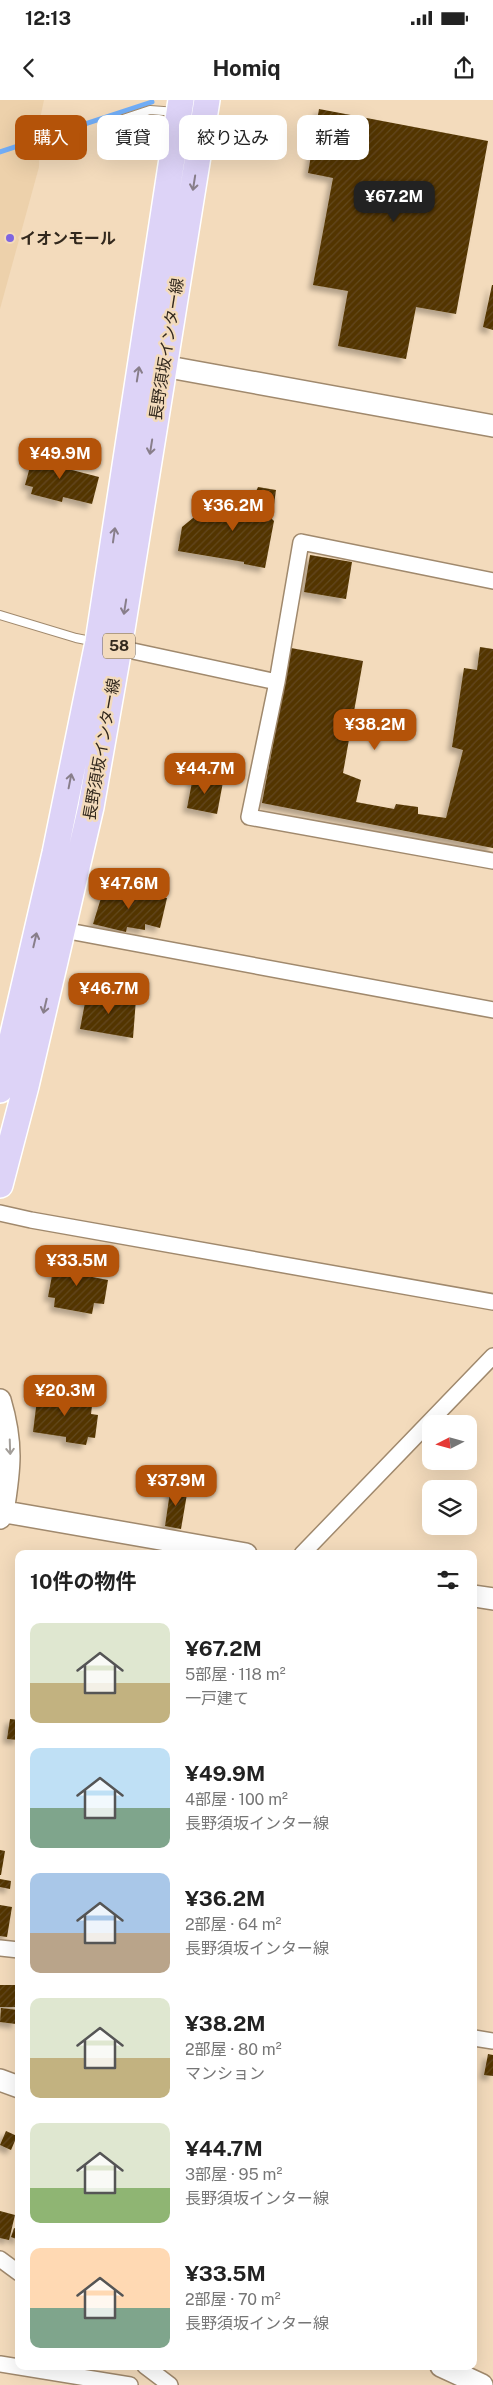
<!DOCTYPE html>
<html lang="ja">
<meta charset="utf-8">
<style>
:root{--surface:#fff;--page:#f6f6f6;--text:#222;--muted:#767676;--accent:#b45309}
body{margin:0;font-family:"Public Sans","Noto Sans JP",sans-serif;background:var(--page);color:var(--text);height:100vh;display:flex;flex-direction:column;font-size:19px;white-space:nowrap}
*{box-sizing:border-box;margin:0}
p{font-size:16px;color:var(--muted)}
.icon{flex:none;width:28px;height:28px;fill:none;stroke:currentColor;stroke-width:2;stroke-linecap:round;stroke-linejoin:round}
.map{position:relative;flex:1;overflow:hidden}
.details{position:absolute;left:15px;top:1450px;width:462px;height:820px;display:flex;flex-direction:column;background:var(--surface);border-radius:10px;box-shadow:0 5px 20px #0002}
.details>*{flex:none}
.hud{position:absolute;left:15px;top:15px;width:464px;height:45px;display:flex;gap:10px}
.needle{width:32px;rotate:264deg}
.fabs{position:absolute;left:422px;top:1315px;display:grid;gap:10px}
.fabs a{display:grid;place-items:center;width:55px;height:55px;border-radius:10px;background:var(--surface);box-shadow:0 5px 20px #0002;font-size:25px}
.price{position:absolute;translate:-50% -42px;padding:0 11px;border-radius:10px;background:var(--accent);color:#fff;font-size:16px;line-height:32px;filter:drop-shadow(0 1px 2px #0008)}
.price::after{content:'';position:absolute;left:50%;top:30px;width:15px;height:11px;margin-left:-8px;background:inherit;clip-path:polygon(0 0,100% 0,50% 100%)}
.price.current{background:#222;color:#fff}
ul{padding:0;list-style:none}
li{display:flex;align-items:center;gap:15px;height:125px;padding:0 15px}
li span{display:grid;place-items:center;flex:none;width:140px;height:100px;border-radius:10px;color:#555}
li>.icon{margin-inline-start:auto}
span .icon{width:60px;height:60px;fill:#fffc;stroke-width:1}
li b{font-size:21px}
h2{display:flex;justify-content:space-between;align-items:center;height:60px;padding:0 15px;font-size:21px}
.tag{padding:0 18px;border-radius:10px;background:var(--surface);box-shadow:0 5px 20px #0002;font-size:18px;line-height:45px}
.tag.current{background:var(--accent);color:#fff}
.status{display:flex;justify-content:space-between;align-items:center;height:35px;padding:0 25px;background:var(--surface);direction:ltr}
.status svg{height:14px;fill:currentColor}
header{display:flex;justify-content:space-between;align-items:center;height:65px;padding:0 15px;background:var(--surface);font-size:22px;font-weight:700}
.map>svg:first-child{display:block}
</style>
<div class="status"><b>12:13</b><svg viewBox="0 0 49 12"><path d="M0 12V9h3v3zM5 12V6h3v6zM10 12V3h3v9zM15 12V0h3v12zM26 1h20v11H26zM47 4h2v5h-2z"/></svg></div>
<header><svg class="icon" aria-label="back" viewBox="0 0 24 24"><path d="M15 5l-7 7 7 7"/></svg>Homiq<svg class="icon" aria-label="share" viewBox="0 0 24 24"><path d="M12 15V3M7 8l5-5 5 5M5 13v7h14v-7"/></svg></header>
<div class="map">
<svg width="493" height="2285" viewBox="0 0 493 2285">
<defs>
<pattern id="building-hatch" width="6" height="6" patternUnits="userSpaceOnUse" patternTransform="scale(1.25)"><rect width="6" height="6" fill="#523401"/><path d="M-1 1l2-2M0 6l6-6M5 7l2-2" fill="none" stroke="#63491d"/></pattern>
<filter id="shadow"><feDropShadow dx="-4.5" dy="4.5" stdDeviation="2.5" flood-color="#0004"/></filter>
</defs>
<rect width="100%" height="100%" fill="#f3dbbc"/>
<path fill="#edd1ab" d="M0 0H44L40 19 39 67 0 209Z"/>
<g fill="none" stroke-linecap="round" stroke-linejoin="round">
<path stroke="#72aef7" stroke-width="5" d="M0 52 152 2"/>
</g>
<path fill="url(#building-hatch)" filter="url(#shadow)" d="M319 9 488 41 456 214 416 207 406 259 338 246 348 191 313 185 333 78 308 73Z
M492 185H493V230L483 227Z
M34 352 74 362 72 370 99 377 92 404 63 397 62 402 31 394 33 387 25 385Z
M258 387 276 390 272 419 274 421 265 468 244 464V462L178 451 182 427 204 409 249 416 252 400Z
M310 455 352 462 346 499 304 492Z
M480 547 493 549V748L262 703 291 548 363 561 343 673 361 680 356 702 394 709 396 704 418 707V714L446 718 463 650 452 647 464 568 477 570Z
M193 677 223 682 217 714 187 708Z
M105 785 167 798 160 828 145 824V830L127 827 126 832 93 824Z
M87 892 136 899 133 938 80 929Z
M61 1158 89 1162 87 1176 108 1180 104 1204 94 1203 92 1214 54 1207 55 1198 48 1197 53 1170 59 1171Z
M38 1291 93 1298 91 1314 98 1315 95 1338 88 1337 86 1345 66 1342V1337L33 1332Z
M171 1385 188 1388 181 1429 165 1426Z
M10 1619 19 1620V1640L7 1639Z
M0 1750 5 1751 1 1775H0Z
M0 1779 11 1781 10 1789 0 1787Z
M0 1805 12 1807 7 1837 0 1836Z
M0 1885H19V1907H0Z
M1 1908 18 1910 16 1924 0 1922Z
M488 1954 493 1955V1976L484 1975Z
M6 2031 17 2036 11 2050 0 2045Z
M0 2111 15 2115 9 2140 0 2138Z
M14 2128 19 2130V2140L11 2137Z"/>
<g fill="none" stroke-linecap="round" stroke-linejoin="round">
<g stroke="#a0896d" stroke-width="10">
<path id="lane" d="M123 19 150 10 177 12
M0 515 76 538 96 542"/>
</g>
<g stroke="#a0896d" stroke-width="18">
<path id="street" d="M119 548 277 582 301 442 493 481
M277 582 249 717 493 761
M63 830 493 910
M0 1113 31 1120 493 1202
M302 1454 493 1256
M0 1848 19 1850
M474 1938 493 1941
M0 2159 19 2173
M0 2264 130 2285
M145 2266 170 2285"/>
</g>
<g stroke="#a0896d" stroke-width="24">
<path id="secondary" d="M163 266 493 326
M0 1300C13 1344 10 1368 3 1412L0 1418
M0 1411 246 1454
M474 1496 493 1499
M0 1980 19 1987
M441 2266 482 2285"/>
</g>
<g stroke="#fff" stroke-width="28">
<path id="primary" d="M0 990 55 753 98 542 181 0
M0 1085 26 986 91 707 119 548 207 0"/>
</g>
<use href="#lane" stroke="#fff" stroke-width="8"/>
<use href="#street" stroke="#fff" stroke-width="15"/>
<use href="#secondary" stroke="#fff" stroke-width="21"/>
<use href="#primary" stroke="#ddd3f7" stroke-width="25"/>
</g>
<defs><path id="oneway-shaft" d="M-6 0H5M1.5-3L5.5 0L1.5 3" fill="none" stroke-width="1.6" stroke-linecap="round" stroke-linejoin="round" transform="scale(1.25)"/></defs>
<g stroke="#887e8a">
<use href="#oneway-shaft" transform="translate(194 83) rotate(99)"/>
<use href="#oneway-shaft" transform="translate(138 274) rotate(-81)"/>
<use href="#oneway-shaft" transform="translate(151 347) rotate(99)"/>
<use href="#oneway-shaft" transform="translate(114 435) rotate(-82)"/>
<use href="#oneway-shaft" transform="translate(125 507) rotate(99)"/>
<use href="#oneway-shaft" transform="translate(70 681) rotate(-79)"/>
<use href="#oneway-shaft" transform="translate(35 840) rotate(-77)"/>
<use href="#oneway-shaft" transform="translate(45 906) rotate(103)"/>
</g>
<use stroke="#a39e99" href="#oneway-shaft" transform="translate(10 1347) rotate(88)"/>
<circle fill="#7e65e0" stroke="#f3dbbc" stroke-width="2" cx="10" cy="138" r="5"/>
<g text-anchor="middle" stroke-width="5" stroke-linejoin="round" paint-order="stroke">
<rect fill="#f3dbbc" stroke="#6c5e4d" stroke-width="1" x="103" y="533.5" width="32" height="25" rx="4"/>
<g font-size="15" font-weight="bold" fill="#32281d">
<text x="119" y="551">58</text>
</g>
<g font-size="16" font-weight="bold" fill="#32281d" stroke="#f3dbbc" text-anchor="start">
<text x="20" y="144">イオンモール</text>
</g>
<g font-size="16" fill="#32281d" stroke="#f3dbbc">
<text transform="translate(166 249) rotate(-81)" y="6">長野須坂インター線</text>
<text transform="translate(101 649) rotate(-80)" y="6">長野須坂インター線</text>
</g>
</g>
</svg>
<div class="fabs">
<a><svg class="needle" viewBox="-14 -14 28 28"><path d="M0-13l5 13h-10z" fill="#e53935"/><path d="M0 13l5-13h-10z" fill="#767676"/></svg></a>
<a><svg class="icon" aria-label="layers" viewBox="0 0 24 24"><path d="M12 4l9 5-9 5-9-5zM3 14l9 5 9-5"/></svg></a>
</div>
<b class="price current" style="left:394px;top:123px">¥67.2M</b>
<b class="price" style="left:60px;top:380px">¥49.9M</b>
<b class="price" style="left:233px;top:432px">¥36.2M</b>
<b class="price" style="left:375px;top:651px">¥38.2M</b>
<b class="price" style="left:205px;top:695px">¥44.7M</b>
<b class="price" style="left:129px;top:810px">¥47.6M</b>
<b class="price" style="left:109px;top:915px">¥46.7M</b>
<b class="price" style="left:77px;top:1187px">¥33.5M</b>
<b class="price" style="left:65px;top:1317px">¥20.3M</b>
<b class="price" style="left:176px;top:1407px">¥37.9M</b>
<div class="hud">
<a class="tag current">購入</a>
<a class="tag">賃貸</a>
<a class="tag">絞り込み</a>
<a class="tag">新着</a>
</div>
<section class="details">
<h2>10件の物件<svg class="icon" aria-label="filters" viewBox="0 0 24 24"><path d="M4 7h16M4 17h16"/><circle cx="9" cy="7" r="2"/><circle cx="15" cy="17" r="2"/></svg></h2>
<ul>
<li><span style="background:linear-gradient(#dfe7d0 60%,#c2b280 0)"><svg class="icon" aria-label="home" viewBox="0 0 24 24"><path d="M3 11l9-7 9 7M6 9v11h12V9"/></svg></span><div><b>¥67.2M</b><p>5部屋 · 118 m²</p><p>一戸建て</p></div></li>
<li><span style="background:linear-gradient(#bfe0f5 60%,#7fa58c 0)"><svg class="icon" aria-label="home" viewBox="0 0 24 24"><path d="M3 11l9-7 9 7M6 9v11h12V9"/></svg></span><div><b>¥49.9M</b><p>4部屋 · 100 m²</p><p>長野須坂インター線</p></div></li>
<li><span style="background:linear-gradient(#a9c7e8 60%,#b9a48a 0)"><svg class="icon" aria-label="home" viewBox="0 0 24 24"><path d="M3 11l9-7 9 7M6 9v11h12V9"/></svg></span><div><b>¥36.2M</b><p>2部屋 · 64 m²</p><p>長野須坂インター線</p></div></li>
<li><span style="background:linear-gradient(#dfe7d0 60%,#c2b280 0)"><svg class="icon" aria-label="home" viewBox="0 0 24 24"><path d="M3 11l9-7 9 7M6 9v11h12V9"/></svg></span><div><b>¥38.2M</b><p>2部屋 · 80 m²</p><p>マンション</p></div></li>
<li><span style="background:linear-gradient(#dfe7d0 65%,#8fb573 0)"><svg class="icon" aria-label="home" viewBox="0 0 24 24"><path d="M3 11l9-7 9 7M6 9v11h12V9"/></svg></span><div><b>¥44.7M</b><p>3部屋 · 95 m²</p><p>長野須坂インター線</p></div></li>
<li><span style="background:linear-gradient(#ffd9b3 60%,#7fa58c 0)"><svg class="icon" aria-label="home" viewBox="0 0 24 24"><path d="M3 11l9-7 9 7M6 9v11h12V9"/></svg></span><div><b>¥33.5M</b><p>2部屋 · 70 m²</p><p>長野須坂インター線</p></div></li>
</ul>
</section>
</div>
